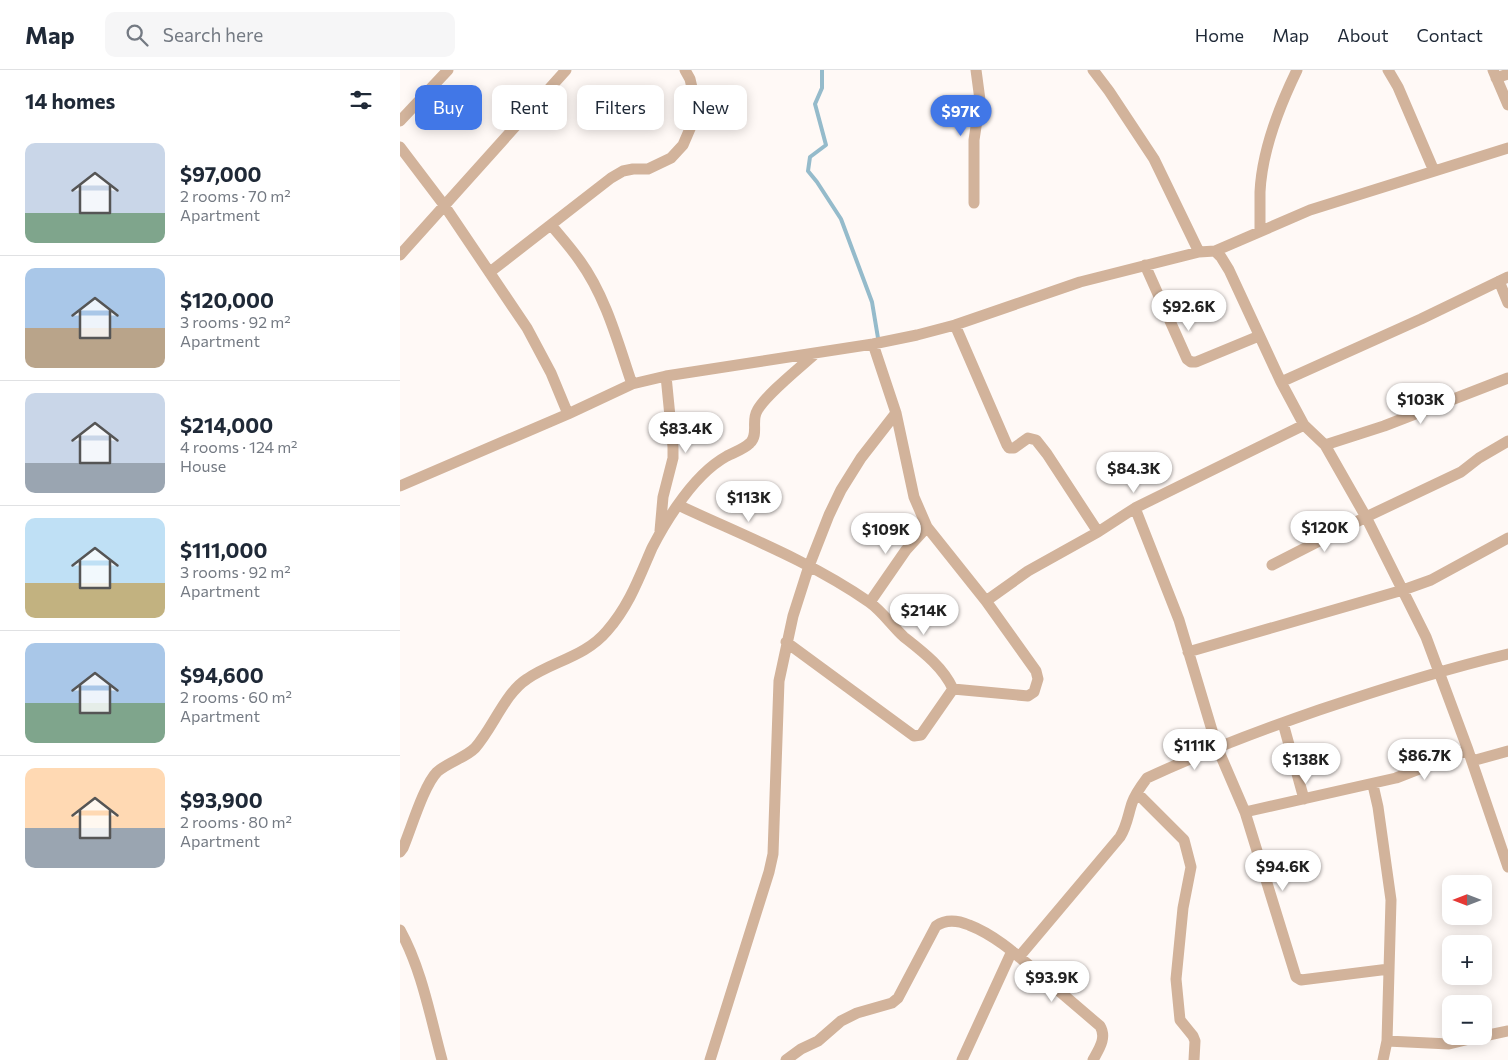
<!DOCTYPE html>
<meta charset="utf-8">
<style>
:root{--surface:#fff;--page:#f6f6f7;--text:#1f2937;--muted:#747a83;--line:#e0e1e3;--accent:#4177e7}
body{margin:0;font-family:Commissioner,sans-serif;background:var(--page);color:var(--text);height:100vh;display:flex;flex-direction:column;font-size:19px;white-space:nowrap}
*{box-sizing:border-box;margin:0}
p{font-size:16px;color:var(--muted)}
.icon{flex:none;width:28px;height:28px;fill:none;stroke:currentColor;stroke-width:2;stroke-linecap:round;stroke-linejoin:round}
.map{position:relative;flex:1;overflow:hidden}
.side{display:flex;flex-direction:column;background:var(--surface);width:400px}
.side>*{flex:none}
.banner{position:absolute;left:15px;top:15px;width:475px;height:45px;display:flex;gap:10px}
.needle{width:32px;rotate:270deg}
.fabs{position:absolute;left:1042px;top:805px;display:grid;gap:10px}
.fabs a{display:grid;place-items:center;width:50px;height:50px;border-radius:10px;background:var(--surface);box-shadow:0 2px 12px #0003;font-size:25px}
.price{position:absolute;translate:-50% -42px;padding:0 11px;border-radius:18px;background:#fff;color:#222;font-size:16px;line-height:32px;filter:drop-shadow(0 1px 2px #0008)}
.price::after{content:'';position:absolute;left:50%;top:30px;width:15px;height:11px;margin-left:-8px;background:inherit;clip-path:polygon(0 0,100% 0,50% 100%)}
.price.selected{background:var(--accent);color:#fff}
ul{padding:0;list-style:none}
li{display:flex;align-items:center;gap:15px;height:125px;padding:0 25px}
li+li{border-top:1px solid var(--line)}
li span{display:grid;place-items:center;flex:none;width:140px;height:100px;border-radius:10px;color:#555}
li>.icon{margin-inline-start:auto}
span .icon{width:60px;height:60px;fill:#fffc;stroke-width:1}
li b{font-size:21px}
h2{display:flex;justify-content:space-between;align-items:center;height:60px;padding:0 25px;font-size:21px}
.tag{padding:0 18px;border-radius:10px;background:var(--surface);box-shadow:0 2px 12px #0003;font-size:18px;line-height:45px}
.tag.selected{background:var(--accent);color:#fff}
header{display:flex;align-items:center;gap:30px;box-sizing:border-box;height:70px;padding:0 25px;background:var(--surface);border-bottom:1px solid var(--line)}
header strong{font-size:24px}
nav{display:flex;gap:28px;margin-inline-start:auto;font-size:18px}
.search{width:350px;height:45px;background:var(--page);display:flex;align-items:center;gap:12px;box-sizing:border-box;padding:0 18px;border-radius:10px;color:var(--muted);font-size:19px}
main{display:flex;flex:1;min-height:0}
.map>svg:first-child{display:block}
</style>
<header>
<strong>Map</strong>
<div class="search"><svg class="icon" aria-label="search" viewBox="0 0 24 24"><circle cx="10" cy="10" r="6"/><path d="M15 15l6 6"/></svg>Search here</div>
<nav><a>Home</a><a>Map</a><a>About</a><a>Contact</a></nav>
</header>
<main>
<section class="side">
<h2>14 homes<svg class="icon" aria-label="filters" viewBox="0 0 24 24"><path d="M4 7h16M4 17h16"/><circle cx="9" cy="7" r="2"/><circle cx="15" cy="17" r="2"/></svg></h2>
<ul>
<li><span style="background:linear-gradient(#c9d6e8 70%,#7fa58c 0)"><svg class="icon" aria-label="home" viewBox="0 0 24 24"><path d="M3 11l9-7 9 7M6 9v11h12V9"/></svg></span><div><b>$97,000</b><p>2 rooms · 70 m²</p><p>Apartment</p></div></li>
<li><span style="background:linear-gradient(#a9c7e8 60%,#b9a48a 0)"><svg class="icon" aria-label="home" viewBox="0 0 24 24"><path d="M3 11l9-7 9 7M6 9v11h12V9"/></svg></span><div><b>$120,000</b><p>3 rooms · 92 m²</p><p>Apartment</p></div></li>
<li><span style="background:linear-gradient(#c9d6e8 70%,#9aa5b1 0)"><svg class="icon" aria-label="home" viewBox="0 0 24 24"><path d="M3 11l9-7 9 7M6 9v11h12V9"/></svg></span><div><b>$214,000</b><p>4 rooms · 124 m²</p><p>House</p></div></li>
<li><span style="background:linear-gradient(#bfe0f5 65%,#c2b280 0)"><svg class="icon" aria-label="home" viewBox="0 0 24 24"><path d="M3 11l9-7 9 7M6 9v11h12V9"/></svg></span><div><b>$111,000</b><p>3 rooms · 92 m²</p><p>Apartment</p></div></li>
<li><span style="background:linear-gradient(#a9c7e8 60%,#7fa58c 0)"><svg class="icon" aria-label="home" viewBox="0 0 24 24"><path d="M3 11l9-7 9 7M6 9v11h12V9"/></svg></span><div><b>$94,600</b><p>2 rooms · 60 m²</p><p>Apartment</p></div></li>
<li><span style="background:linear-gradient(#ffd9b3 60%,#9aa5b1 0)"><svg class="icon" aria-label="home" viewBox="0 0 24 24"><path d="M3 11l9-7 9 7M6 9v11h12V9"/></svg></span><div><b>$93,900</b><p>2 rooms · 80 m²</p><p>Apartment</p></div></li>
</ul>
</section>
<div class="map">
<svg width="1108" height="990" viewBox="0 0 1108 990">
<rect width="100%" height="100%" fill="#fff9f6"/>
<g fill="none" stroke-linecap="round" stroke-linejoin="round">
<path stroke="#95bbcb" stroke-width="4" d="M422 0V18L415 34 426 75 410 87 408 101 417 112 441 149 472 232 478 268"/>
<path stroke="#d2b39b" stroke-width="11" d="M693 0 709 21 754 89 799 182
M988 0 998 17 1034 101
M1093 0 1108 35
M1096 8 1108 4
M0 51 48 0
M0 77 44 135 127 258 151 303 168 344
M574 133V70L580 30 576 0
M151 155C161 167 171 178 180 191 206 227 218 273 232 314
M860 161C860 148 860 135 860 122 862 80 879 37 897 0
M815 181 910 140 1108 78
M0 185 166 0
M745 195 787 289 791 292H796L859 266
M90 202 211 108 223 101 233 99H248L271 88 283 75 292 54 296 35 290 9 285 0
M1099 211 1108 233
M555 255 607 375 609 378H614L628 368 636 370 647 384 698 462
M473 274 496 343 514 427 527 457 586 531 636 601 638 609 634 622 628 626 553 619
M881 312 1021 249 1108 207
M925 375 984 356 1108 308
M0 416 168 344 232 314 266 306 473 274 517 265 555 255 680 212 799 182 815 181 821 187 829 200 881 312 904 355 925 375 966 447 1026 567 1068 680 1108 797
M278 435C342 465 410 491 469 532 482 541 492 556 504 567 523 582 543 597 553 619
M735 438 779 550 817 677 845 742 896 907 901 910 989 899
M260 461 263 427 273 388V377L266 306
M872 495 966 447 1061 402 1079 388 1108 371
M586 531 628 501 698 462 735 438 904 355
M470 532 506 480 527 457
M386 572 514 666 521 665 553 619
M788 582 1003 520 1031 510 1108 468
M883 653 904 729
M1072 691 1108 681
M973 715 978 737 991 830 987 971 983 990
M737 723 784 770 791 797 783 838 776 909 780 950 793 966 795 971 794 990
M845 742 996 708 1068 680
M0 782 3 778C11 759 24 715 37 702 48 692 65 688 75 678 93 658 105 623 127 609 153 591 185 587 207 561 229 536 239 508 252 478 259 464 268 449 277 436 290 417 307 397 327 386 335 382 344 379 350 373 359 365 351 351 357 341 365 325 402 296 416 283
M0 860C22 900 30 946 42 990
M619 887 720 767C727 756 728 745 732 733 735 724 741 716 747 708 803 682 861 660 919 640 981 619 1044 599 1108 584
M1084 966 1108 961
M987 971 1049 974 1082 966
M310 990 369 802 373 784 379 611 393 546 409 496 429 445 441 420 461 388 496 343
M386 990 401 979 418 971 441 951 457 943 492 933 498 928 536 856C546 849 557 850 569 855 595 865 617 885 638 903 659 921 680 939 700 956 707 968 699 979 693 990
M562 990 612 881"/>
</g>
</svg>
<div class="fabs">
<a><svg class="needle" viewBox="-14 -14 28 28"><path d="M0-13l5 13h-10z" fill="#e53935"/><path d="M0 13l5-13h-10z" fill="#747a83"/></svg></a>
<a>+</a>
<a>−</a>
</div>
<b class="price selected" style="left:561px;top:67px">$97K</b>
<b class="price" style="left:789px;top:262px">$92.6K</b>
<b class="price" style="left:1021px;top:355px">$103K</b>
<b class="price" style="left:286px;top:384px">$83.4K</b>
<b class="price" style="left:734px;top:424px">$84.3K</b>
<b class="price" style="left:349px;top:453px">$113K</b>
<b class="price" style="left:925px;top:483px">$120K</b>
<b class="price" style="left:486px;top:485px">$109K</b>
<b class="price" style="left:524px;top:566px">$214K</b>
<b class="price" style="left:795px;top:701px">$111K</b>
<b class="price" style="left:1025px;top:711px">$86.7K</b>
<b class="price" style="left:906px;top:715px">$138K</b>
<b class="price" style="left:883px;top:822px">$94.6K</b>
<b class="price" style="left:652px;top:933px">$93.9K</b>
<div class="banner">
<a class="tag selected">Buy</a>
<a class="tag">Rent</a>
<a class="tag">Filters</a>
<a class="tag">New</a>
</div>
</div>
</main>
